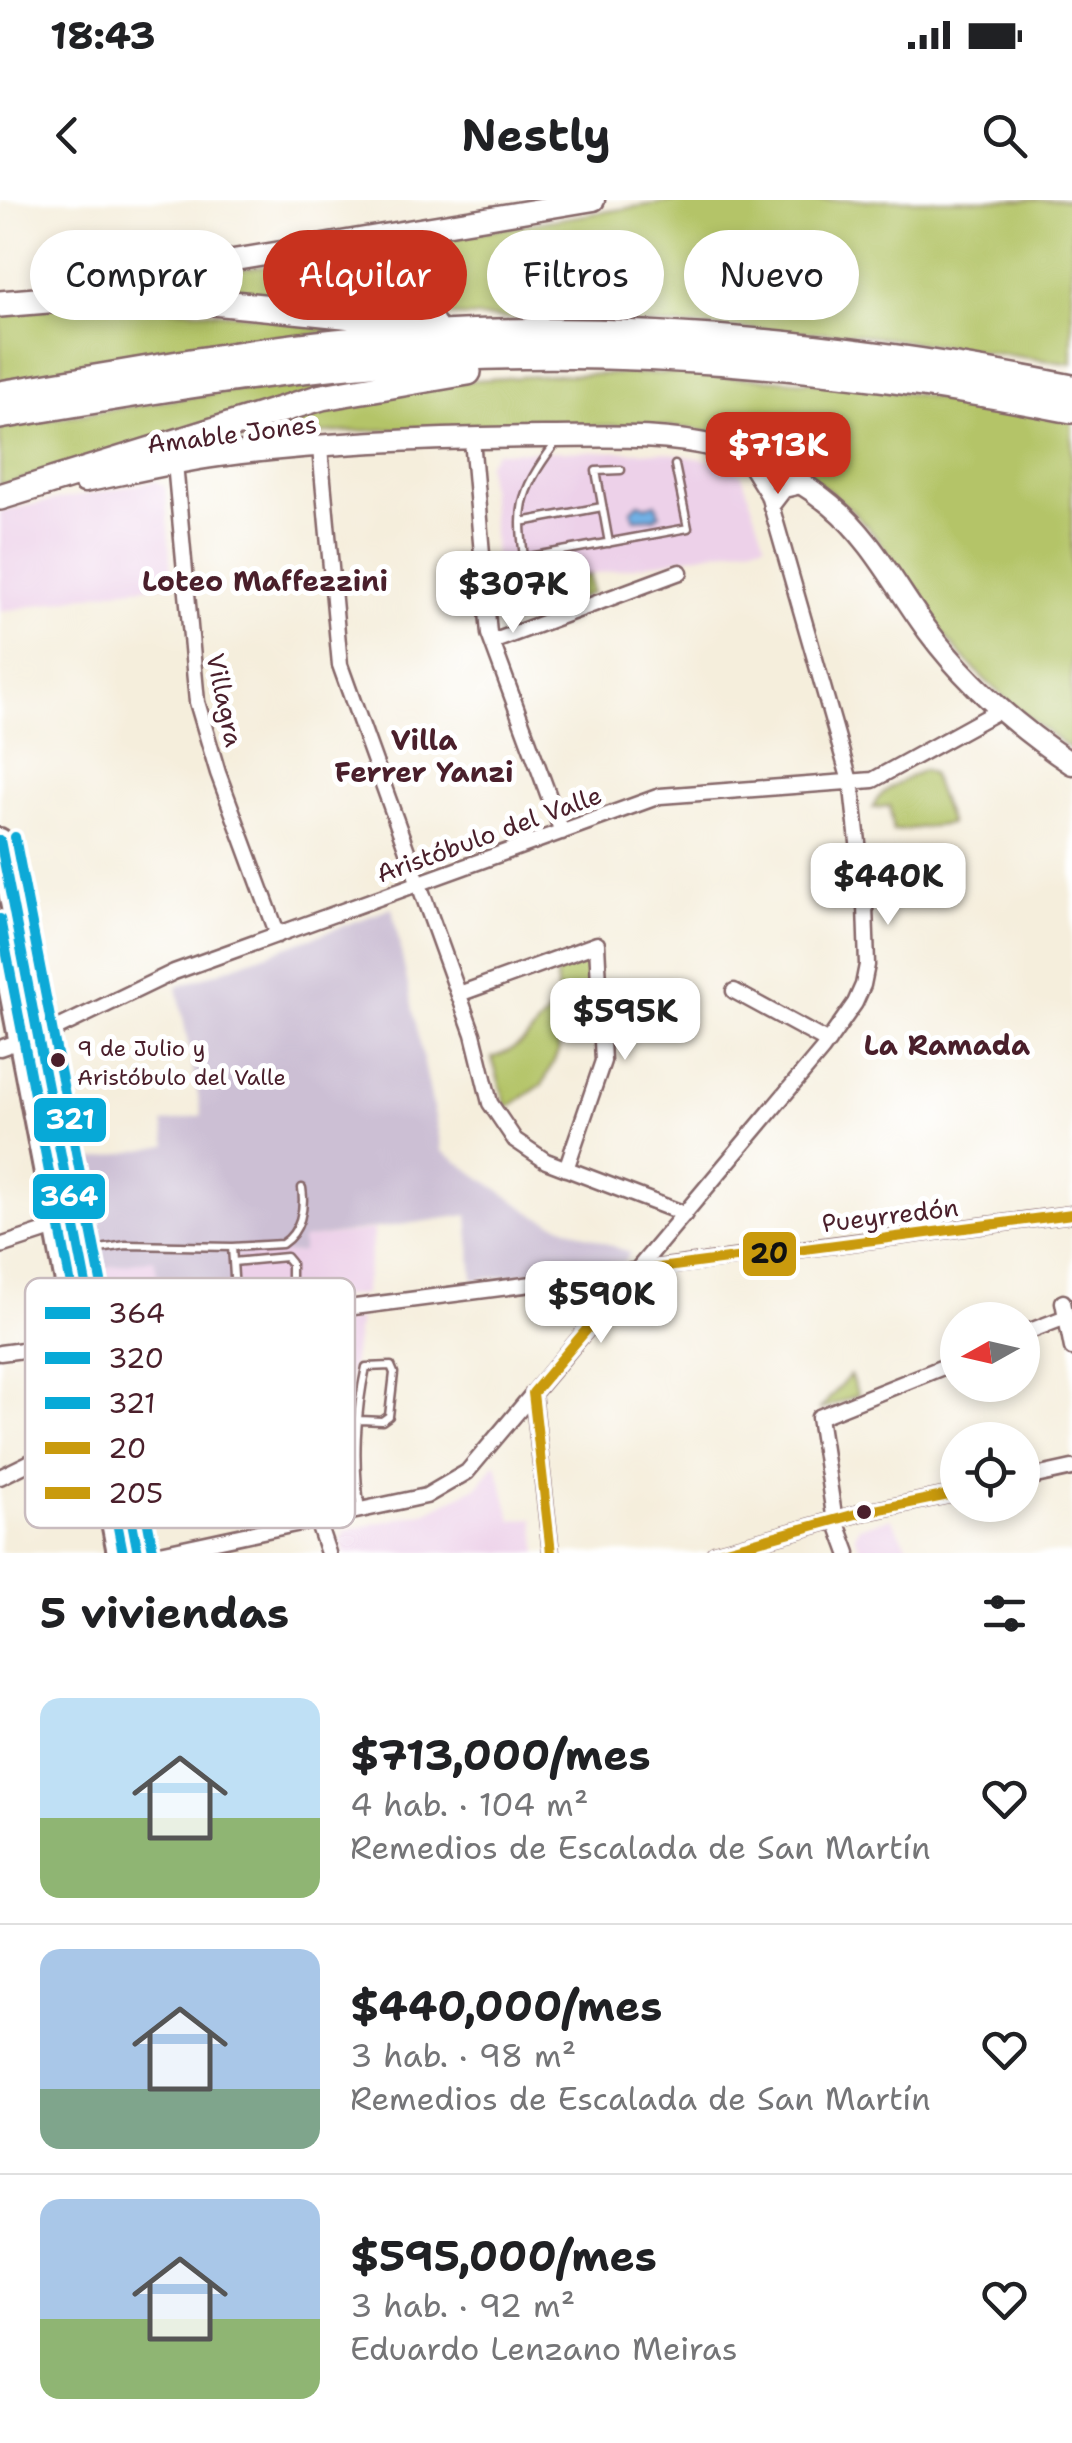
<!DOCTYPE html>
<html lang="es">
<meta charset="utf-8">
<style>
:root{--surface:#fff;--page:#f2f2f2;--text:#202124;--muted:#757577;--line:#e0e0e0;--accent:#c8321e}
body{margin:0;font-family:"Shantell Sans",sans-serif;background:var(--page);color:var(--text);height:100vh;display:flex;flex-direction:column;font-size:38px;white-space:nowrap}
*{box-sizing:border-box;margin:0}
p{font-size:32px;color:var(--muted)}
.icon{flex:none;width:55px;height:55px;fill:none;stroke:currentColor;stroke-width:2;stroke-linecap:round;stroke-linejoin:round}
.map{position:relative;height:1353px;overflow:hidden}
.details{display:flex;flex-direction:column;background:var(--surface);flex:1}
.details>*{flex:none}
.banner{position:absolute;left:30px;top:30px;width:1012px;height:90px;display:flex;gap:20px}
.needle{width:65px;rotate:262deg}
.buttons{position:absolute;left:940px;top:1102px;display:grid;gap:20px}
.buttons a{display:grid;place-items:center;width:100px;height:100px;border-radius:50%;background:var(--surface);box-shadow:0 5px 15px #0003;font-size:50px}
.price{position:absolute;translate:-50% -85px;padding:0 22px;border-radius:20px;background:#fff;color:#222;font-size:32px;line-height:65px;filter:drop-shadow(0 2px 5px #0008)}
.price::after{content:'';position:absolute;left:50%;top:60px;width:30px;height:22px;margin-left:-15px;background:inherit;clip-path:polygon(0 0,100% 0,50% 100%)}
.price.on{background:var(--accent);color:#fff}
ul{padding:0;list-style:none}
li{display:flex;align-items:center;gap:30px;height:250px;padding:0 40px}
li+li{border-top:2px solid var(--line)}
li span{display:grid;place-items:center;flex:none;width:280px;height:200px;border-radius:20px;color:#555}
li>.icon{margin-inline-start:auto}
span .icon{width:120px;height:120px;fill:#fffc;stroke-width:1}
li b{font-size:42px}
h2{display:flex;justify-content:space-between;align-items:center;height:120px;padding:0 40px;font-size:42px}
.tag{padding:0 35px;border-radius:45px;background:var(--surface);box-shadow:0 5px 15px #0003;font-size:35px;line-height:90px}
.tag.on{background:var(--accent);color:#fff}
.status{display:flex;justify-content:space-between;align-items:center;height:70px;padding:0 50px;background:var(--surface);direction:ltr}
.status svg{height:28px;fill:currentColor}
header{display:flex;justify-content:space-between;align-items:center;height:130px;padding:0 40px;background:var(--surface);font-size:45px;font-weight:700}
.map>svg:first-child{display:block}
</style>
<div class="status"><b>18:43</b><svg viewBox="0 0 49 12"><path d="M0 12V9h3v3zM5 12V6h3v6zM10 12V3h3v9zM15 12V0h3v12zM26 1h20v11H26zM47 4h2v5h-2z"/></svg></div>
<header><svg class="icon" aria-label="back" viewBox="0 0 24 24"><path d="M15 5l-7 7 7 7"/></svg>Nestly<svg class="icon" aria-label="search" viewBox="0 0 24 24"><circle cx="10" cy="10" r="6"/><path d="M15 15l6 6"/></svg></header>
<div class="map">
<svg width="1072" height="1353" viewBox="0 0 1072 1353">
<rect width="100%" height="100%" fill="#fff"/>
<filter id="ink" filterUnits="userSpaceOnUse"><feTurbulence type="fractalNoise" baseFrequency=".01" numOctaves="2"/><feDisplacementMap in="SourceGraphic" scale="20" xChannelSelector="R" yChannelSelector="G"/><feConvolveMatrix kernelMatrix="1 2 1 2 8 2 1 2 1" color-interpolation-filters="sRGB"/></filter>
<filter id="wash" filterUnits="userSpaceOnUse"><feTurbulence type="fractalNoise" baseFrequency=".0048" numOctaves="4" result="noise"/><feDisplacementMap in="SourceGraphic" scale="40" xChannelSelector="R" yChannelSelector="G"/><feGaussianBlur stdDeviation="2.25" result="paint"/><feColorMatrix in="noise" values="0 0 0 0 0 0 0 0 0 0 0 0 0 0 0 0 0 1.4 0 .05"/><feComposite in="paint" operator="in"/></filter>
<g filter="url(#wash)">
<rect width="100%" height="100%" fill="#f5eedc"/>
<path fill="#edd1e9" d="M531 251 664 252 728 264 742 275 765 343 498 392 487 263 496 252Z
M156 281 165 287 172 384 117 390 0 412V311Z
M374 1030 364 1094 232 1110 227 1056 302 1052 301 1039Z
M154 1058 166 1118 121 1125 112 1119 102 1068Z
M359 1119 346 1207 137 1248 120 1160 125 1152Z
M496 1262 512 1321 534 1318 538 1353H345L341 1340 346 1330 427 1312 478 1286Z
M891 1318 912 1353H862L855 1335 859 1327Z"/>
<path fill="#ccbfd4" d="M392 708 442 951 535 1015 630 1053 623 1062 473 1080 468 1015 302 1039V1052L228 1056 232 1110 166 1118 154 1059 102 1068 81 962 167 945 163 923 202 915 177 787Z"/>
<path fill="#b4c467" stroke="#7f7249" stroke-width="2.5" d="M679 0H1072V164L854 134 432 115 141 85Z
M86 101 371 126 0 182V113Z
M392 172 0 286V227L258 186Z
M671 173 860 185 1072 221V550C1022 516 975 476 938 427 910 389 887 344 852 311 818 278 769 247 722 235 668 221 610 226 555 227 437 227 316 229 199 247L290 215 444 182 551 175Z
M589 375 592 393 561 405 569 379Z
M923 570 931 573 950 624 893 631 890 606 873 608C878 589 906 580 923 570Z
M579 761 588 767 590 806 569 804 556 834 559 850 543 884 507 908 492 858C534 843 528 831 558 804L556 770Z
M850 1175 858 1195 820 1210V1209Z"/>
<path fill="#71b1e5" stroke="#5e6888" stroke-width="2.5" d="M639 303 646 306 656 303 660 314 654 318 635 319 631 310Z"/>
</g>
<g filter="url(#ink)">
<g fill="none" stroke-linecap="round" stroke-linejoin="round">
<g stroke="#866769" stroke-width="11">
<path id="lane" d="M521 322 602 307
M609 343 596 271 621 270
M524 358 688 328 675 265
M527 382C519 314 512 301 555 244
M232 1047 282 1044C301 1032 305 1008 302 988
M87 1051 126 1045 232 1047 235 1091 242 1098 291 1090V1063L286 1057 233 1062
M360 1220 382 1221 389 1216 394 1173 391 1166 366 1167C356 1212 353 1264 361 1309"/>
</g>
<g stroke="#866769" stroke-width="19">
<path id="street" d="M472 239 489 434 562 632
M320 248 340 465 473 834 490 903 515 940 546 961 685 1014
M175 263 197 502 218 573 278 735
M771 307 784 290 805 285
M492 442 680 372
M734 791 828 842
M459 794 597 744 603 861 566 969
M0 848 60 827 174 772 660 596 873 580 1000 510
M0 1046 61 1026
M1063 1102 1072 1148
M1022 1134 1066 1117
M0 1153 1072 1014
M533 1193 551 1353
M0 1277 98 1229
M1022 1279 1072 1268
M317 1320 328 1353
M160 1353 426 1296 467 1272 822 850 855 803 863 785 867 765 865 706 852 588 768 295 745 258
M715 1353 856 1314 958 1293
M848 1353 834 1315 819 1217 958 1161"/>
</g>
<g stroke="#866769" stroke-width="25">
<path id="secondary" d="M54 90 594 0
M84 282C128 273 173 262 218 256 323 242 437 238 543 237 600 237 661 233 717 247 760 257 797 277 831 305 872 339 897 389 928 431 967 484 1017 527 1072 564"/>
</g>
<g stroke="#866769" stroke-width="28">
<path id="primary" d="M0 640 138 1353
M0 734 119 1353"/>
</g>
<g stroke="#866769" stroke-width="30">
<path id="highway" d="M0 104 95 96 163 97 432 124
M0 194C112 176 223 154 336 142 582 116 831 140 1072 188
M0 216C127 195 255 172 384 162 615 143 845 165 1072 210
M0 297 322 197 468 172"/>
</g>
<use href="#lane" stroke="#fff" stroke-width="6"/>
<use href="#street" stroke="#fff" stroke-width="14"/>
<use href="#secondary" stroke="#fff" stroke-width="20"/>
<use href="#primary" stroke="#fff" stroke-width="22"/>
<use href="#highway" stroke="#fff" stroke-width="25"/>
<g stroke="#fff" stroke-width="18">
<path id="bus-1" d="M0 640 138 1353"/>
</g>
<g stroke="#fff" stroke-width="18">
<path id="bus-2" d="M0 719 123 1353"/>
</g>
<g stroke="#fff" stroke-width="18">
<path id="bus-3" d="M15 637 153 1350"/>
</g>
<g stroke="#fff" stroke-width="18">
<path id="bus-4" d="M551 1353 533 1193 636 1071 1072 1014"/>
</g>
<g stroke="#fff" stroke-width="18">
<path id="bus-5" d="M715 1353 856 1314 958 1293"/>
</g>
<use href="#bus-1" stroke="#07a9d7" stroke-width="10"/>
<use href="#bus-2" stroke="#07a9d7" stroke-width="10"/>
<use href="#bus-3" stroke="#07a9d7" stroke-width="10"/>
<use href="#bus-4" stroke="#c99a0d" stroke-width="10"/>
<use href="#bus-5" stroke="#c99a0d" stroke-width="10"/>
</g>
</g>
<g fill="#4a1f2b" stroke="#fff" stroke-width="4">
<circle cx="58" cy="860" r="9"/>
<circle cx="864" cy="1312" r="9"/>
</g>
<g text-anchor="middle" stroke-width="10" stroke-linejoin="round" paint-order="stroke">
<g font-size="22" fill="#4a1f2b" stroke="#fff" text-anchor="start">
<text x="77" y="856">9 de Julio y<tspan x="77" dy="29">Aristóbulo del Valle</tspan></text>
</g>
<g font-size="25" fill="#4a1f2b" stroke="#fff">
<text transform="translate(232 234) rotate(-7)" y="9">Amable Jones</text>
<text transform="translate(225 500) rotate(78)" y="9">Villagra</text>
<text transform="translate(489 634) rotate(-20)" y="9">Aristóbulo del Valle</text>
<text transform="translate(890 1015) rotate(-7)" y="9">Pueyrredón</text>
</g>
<g font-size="28" font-weight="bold" fill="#4a1f2b" stroke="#fff">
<text x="265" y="391">Loteo Maffezzini</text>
<text x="424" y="550">Villa<tspan x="424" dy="32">Ferrer Yanzi</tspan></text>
<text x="947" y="855">La Ramada</text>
</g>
</g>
<rect x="25" y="1078" width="330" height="250" rx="15" fill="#fff" stroke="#c9bcbf" stroke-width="2.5"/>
<rect x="45" y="1107" width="45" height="12" fill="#07a9d7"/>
<rect x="45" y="1152" width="45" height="12" fill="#07a9d7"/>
<rect x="45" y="1197" width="45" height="12" fill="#07a9d7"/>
<rect x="45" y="1242" width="45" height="12" fill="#c99a0d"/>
<rect x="45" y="1287" width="45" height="12" fill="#c99a0d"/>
<g font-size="28" fill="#4a1f2b">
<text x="108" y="1123">364</text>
<text x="108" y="1168">320</text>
<text x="108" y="1213">321</text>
<text x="108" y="1258">20</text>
<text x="108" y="1303">205</text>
</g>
<g stroke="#fff" stroke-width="4">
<rect x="32" y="896" width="76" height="48" rx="10" fill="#07a9d7"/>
<rect x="31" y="972" width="76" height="49" rx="10" fill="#07a9d7"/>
<rect x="741" y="1030" width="57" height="48" rx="10" fill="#c99a0d"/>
</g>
<g font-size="28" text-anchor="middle" font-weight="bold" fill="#fff">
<text x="70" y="929">321</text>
<text x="69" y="1006">364</text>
</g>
<g font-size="28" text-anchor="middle" font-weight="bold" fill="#111">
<text x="769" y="1063">20</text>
</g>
</svg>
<div class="buttons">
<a><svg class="needle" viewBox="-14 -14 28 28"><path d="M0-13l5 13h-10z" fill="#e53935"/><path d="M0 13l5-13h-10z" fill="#757577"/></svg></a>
<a><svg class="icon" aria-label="locate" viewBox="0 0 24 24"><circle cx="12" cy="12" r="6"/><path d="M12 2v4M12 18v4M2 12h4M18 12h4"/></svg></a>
</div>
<b class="price on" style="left:778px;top:297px">$713K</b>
<b class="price" style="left:513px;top:436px">$307K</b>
<b class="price" style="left:888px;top:728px">$440K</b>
<b class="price" style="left:625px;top:863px">$595K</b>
<b class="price" style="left:601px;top:1146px">$590K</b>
<div class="banner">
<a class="tag">Comprar</a>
<a class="tag on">Alquilar</a>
<a class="tag">Filtros</a>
<a class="tag">Nuevo</a>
</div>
</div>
<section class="details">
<h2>5 viviendas<svg class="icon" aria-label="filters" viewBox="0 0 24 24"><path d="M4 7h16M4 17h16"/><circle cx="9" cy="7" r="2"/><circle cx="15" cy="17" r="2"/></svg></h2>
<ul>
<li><span style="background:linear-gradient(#bfe0f5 60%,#8fb573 0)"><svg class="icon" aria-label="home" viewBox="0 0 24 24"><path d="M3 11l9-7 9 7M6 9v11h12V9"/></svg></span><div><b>$713,000/mes</b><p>4 hab. · 104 m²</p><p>Remedios de Escalada de San Martín</p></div><svg class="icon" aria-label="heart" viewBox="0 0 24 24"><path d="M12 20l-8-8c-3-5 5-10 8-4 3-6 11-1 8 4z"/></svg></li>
<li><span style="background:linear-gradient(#a9c7e8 70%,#7fa58c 0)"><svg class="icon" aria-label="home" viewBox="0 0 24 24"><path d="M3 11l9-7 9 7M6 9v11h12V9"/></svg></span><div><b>$440,000/mes</b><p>3 hab. · 98 m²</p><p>Remedios de Escalada de San Martín</p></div><svg class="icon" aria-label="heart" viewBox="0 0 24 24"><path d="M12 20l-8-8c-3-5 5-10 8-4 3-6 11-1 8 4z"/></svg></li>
<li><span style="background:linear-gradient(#a9c7e8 60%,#8fb573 0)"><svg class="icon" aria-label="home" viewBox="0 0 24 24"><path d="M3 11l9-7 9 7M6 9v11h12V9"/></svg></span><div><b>$595,000/mes</b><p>3 hab. · 92 m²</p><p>Eduardo Lenzano Meiras</p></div><svg class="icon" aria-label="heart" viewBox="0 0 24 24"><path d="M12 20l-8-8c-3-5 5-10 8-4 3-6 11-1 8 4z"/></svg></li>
</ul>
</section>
